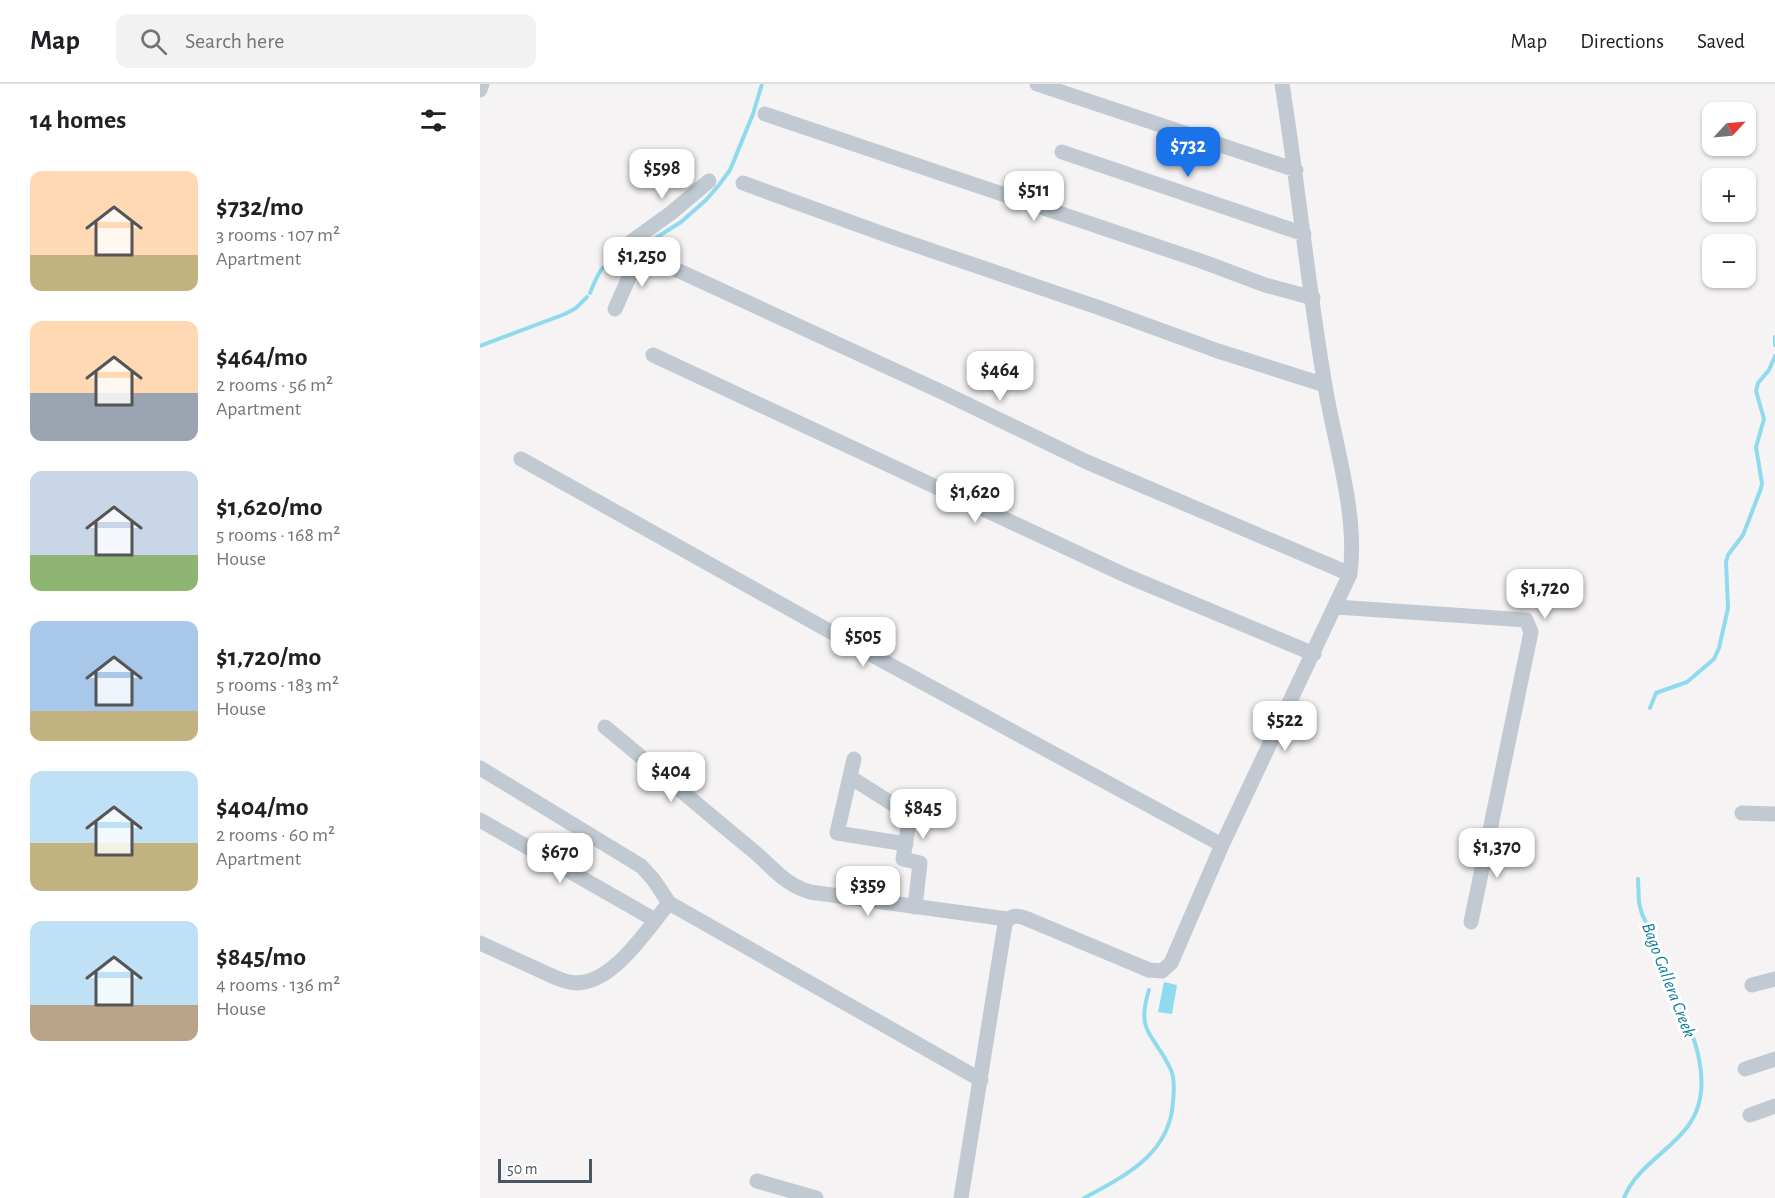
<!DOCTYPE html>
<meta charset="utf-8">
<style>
:root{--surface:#fff;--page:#f2f2f2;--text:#202124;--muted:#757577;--line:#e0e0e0;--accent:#1a73e8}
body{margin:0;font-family:"Alegreya Sans",sans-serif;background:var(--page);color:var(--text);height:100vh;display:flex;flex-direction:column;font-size:22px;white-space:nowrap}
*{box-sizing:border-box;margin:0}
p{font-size:20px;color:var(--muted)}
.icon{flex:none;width:33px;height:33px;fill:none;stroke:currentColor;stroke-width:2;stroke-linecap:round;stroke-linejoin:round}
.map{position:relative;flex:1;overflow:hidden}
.side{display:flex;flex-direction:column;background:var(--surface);width:480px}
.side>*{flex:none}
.needle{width:39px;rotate:64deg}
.controls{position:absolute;left:1222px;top:18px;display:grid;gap:12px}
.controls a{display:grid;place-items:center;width:54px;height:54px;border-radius:12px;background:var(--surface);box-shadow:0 2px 4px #0004;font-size:30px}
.scale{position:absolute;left:18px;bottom:15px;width:94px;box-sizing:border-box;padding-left:6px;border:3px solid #4a5661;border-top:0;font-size:16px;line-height:21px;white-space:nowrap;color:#4a5661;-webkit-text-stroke:4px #fff;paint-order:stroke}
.price{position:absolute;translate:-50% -51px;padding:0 14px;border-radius:12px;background:#fff;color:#222;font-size:20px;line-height:39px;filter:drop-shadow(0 2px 3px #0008)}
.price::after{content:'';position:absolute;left:50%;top:36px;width:18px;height:14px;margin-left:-9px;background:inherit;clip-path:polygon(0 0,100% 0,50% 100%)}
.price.active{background:var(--accent);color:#fff}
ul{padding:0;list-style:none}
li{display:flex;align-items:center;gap:18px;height:150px;padding:0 30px}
li span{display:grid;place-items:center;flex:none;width:168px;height:120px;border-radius:12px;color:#555}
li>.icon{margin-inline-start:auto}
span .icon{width:72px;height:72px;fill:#fffc;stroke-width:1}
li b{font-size:26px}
h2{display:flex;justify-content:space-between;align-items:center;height:72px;padding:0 30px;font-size:26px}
header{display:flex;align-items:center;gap:36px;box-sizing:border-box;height:84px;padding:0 30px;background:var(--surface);border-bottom:2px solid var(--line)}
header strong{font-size:28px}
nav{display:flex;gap:33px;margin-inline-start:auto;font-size:21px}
.search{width:420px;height:54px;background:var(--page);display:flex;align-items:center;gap:15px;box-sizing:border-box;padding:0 21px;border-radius:12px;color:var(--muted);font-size:22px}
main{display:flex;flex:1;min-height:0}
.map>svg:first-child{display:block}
</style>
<header>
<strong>Map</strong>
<div class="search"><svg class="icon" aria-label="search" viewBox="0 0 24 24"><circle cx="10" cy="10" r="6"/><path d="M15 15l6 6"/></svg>Search here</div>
<nav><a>Map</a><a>Directions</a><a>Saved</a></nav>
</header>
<main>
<section class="side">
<h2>14 homes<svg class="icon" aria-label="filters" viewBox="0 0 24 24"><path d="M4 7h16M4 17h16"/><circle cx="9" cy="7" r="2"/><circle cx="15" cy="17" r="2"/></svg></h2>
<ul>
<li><span style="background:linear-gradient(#ffd9b3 70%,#c2b280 0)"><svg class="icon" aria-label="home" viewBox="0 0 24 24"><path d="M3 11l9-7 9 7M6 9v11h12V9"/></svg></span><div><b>$732/mo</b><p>3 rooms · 107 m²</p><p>Apartment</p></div></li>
<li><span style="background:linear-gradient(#ffd9b3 60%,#9aa5b1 0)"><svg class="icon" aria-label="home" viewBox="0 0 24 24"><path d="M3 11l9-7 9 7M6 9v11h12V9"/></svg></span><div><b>$464/mo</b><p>2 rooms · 56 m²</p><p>Apartment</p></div></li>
<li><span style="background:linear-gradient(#c9d6e8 70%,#8fb573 0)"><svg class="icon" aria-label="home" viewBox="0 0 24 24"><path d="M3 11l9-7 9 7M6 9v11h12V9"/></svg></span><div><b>$1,620/mo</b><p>5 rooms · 168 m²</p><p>House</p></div></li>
<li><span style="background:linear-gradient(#a9c7e8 75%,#c2b280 0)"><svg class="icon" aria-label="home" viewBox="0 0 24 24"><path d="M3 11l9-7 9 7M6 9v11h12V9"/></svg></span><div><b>$1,720/mo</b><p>5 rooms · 183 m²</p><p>House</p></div></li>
<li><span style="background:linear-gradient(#bfe0f5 60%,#c2b280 0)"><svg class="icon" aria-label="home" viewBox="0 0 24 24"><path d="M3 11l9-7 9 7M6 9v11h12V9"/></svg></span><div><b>$404/mo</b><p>2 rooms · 60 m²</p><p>Apartment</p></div></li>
<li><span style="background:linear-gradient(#bfe0f5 70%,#b9a48a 0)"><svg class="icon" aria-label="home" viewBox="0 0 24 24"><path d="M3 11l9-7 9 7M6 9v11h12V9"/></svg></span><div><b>$845/mo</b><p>4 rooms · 136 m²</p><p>House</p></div></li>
</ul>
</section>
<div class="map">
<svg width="1295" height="1114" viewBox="0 0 1295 1114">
<rect width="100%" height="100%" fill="#f5f3f3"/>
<path fill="#90daee" d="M684 898 697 901 692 930 678 928Z"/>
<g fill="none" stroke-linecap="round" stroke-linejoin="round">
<path stroke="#90daee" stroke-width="4" d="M163 162 201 138 226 116 239 101 250 86 273 30 282 0
M110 209C121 181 122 181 149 169
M1295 253V261
M0 262 85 230 96 224 107 213
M1170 624 1176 609 1207 598 1234 575 1239 564 1248 524 1246 478 1248 471 1263 451 1280 407 1282 400 1276 363 1284 335 1276 307 1278 299 1289 286 1295 272
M604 1114C645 1092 690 1070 693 1018 694 1008 695 995 691 986 675 950 655 950 669 906
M1144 1114C1156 1083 1189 1068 1208 1042 1237 1003 1213 949 1196 911 1185 884 1175 856 1162 830L1159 819 1158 795"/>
<path stroke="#c1cad2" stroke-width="15" d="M557 0 816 86
M0 6 2 0
M285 30 721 177 785 201 833 214
M582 68 824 150
M229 97 191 129 152 157 160 169 464 309 607 378 870 490
M263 99 409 152 620 224 738 267 845 301
M135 225 160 169
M173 271 647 492 834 570
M41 375 403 577 742 761
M856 523 1046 536 1051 548 991 838
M125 643C174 683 222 725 271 765 292 782 303 800 330 808L527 835
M374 675 357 749 426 760
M0 684 161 782 173 795 189 819 501 996
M370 693 430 731 423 775 440 779 435 823
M1262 729 1295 730
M0 736 175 836
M0 859C20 868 39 877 59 886 68 890 79 896 89 898 129 907 167 845 189 819
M1272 901 1295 895
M1265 985 1295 975
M1270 1031 1295 1022
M277 1097 336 1114
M481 1114 525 840C530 831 536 831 545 834L669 886 682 887 691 879 742 761 870 490C878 431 855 361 845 302 828 202 818 100 802 0"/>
</g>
<g text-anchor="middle" stroke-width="6" stroke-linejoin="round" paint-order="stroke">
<g font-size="18" font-style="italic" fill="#0c7c9b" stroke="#fff">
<text transform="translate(1189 896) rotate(69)" y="6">Bago Gallera Creek</text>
</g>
</g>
</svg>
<div class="controls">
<a><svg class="needle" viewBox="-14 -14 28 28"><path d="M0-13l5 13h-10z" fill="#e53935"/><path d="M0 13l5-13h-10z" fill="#757577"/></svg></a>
<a>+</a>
<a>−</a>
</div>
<div class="scale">50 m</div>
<b class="price active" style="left:708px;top:94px">$732</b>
<b class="price" style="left:182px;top:116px">$598</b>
<b class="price" style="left:554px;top:138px">$511</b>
<b class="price" style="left:162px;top:204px">$1,250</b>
<b class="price" style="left:520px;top:318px">$464</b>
<b class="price" style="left:495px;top:440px">$1,620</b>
<b class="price" style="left:1065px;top:536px">$1,720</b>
<b class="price" style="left:383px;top:584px">$505</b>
<b class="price" style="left:805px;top:668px">$522</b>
<b class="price" style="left:191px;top:719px">$404</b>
<b class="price" style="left:443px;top:756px">$845</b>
<b class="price" style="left:1017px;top:795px">$1,370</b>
<b class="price" style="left:80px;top:800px">$670</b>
<b class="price" style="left:388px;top:833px">$359</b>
</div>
</main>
